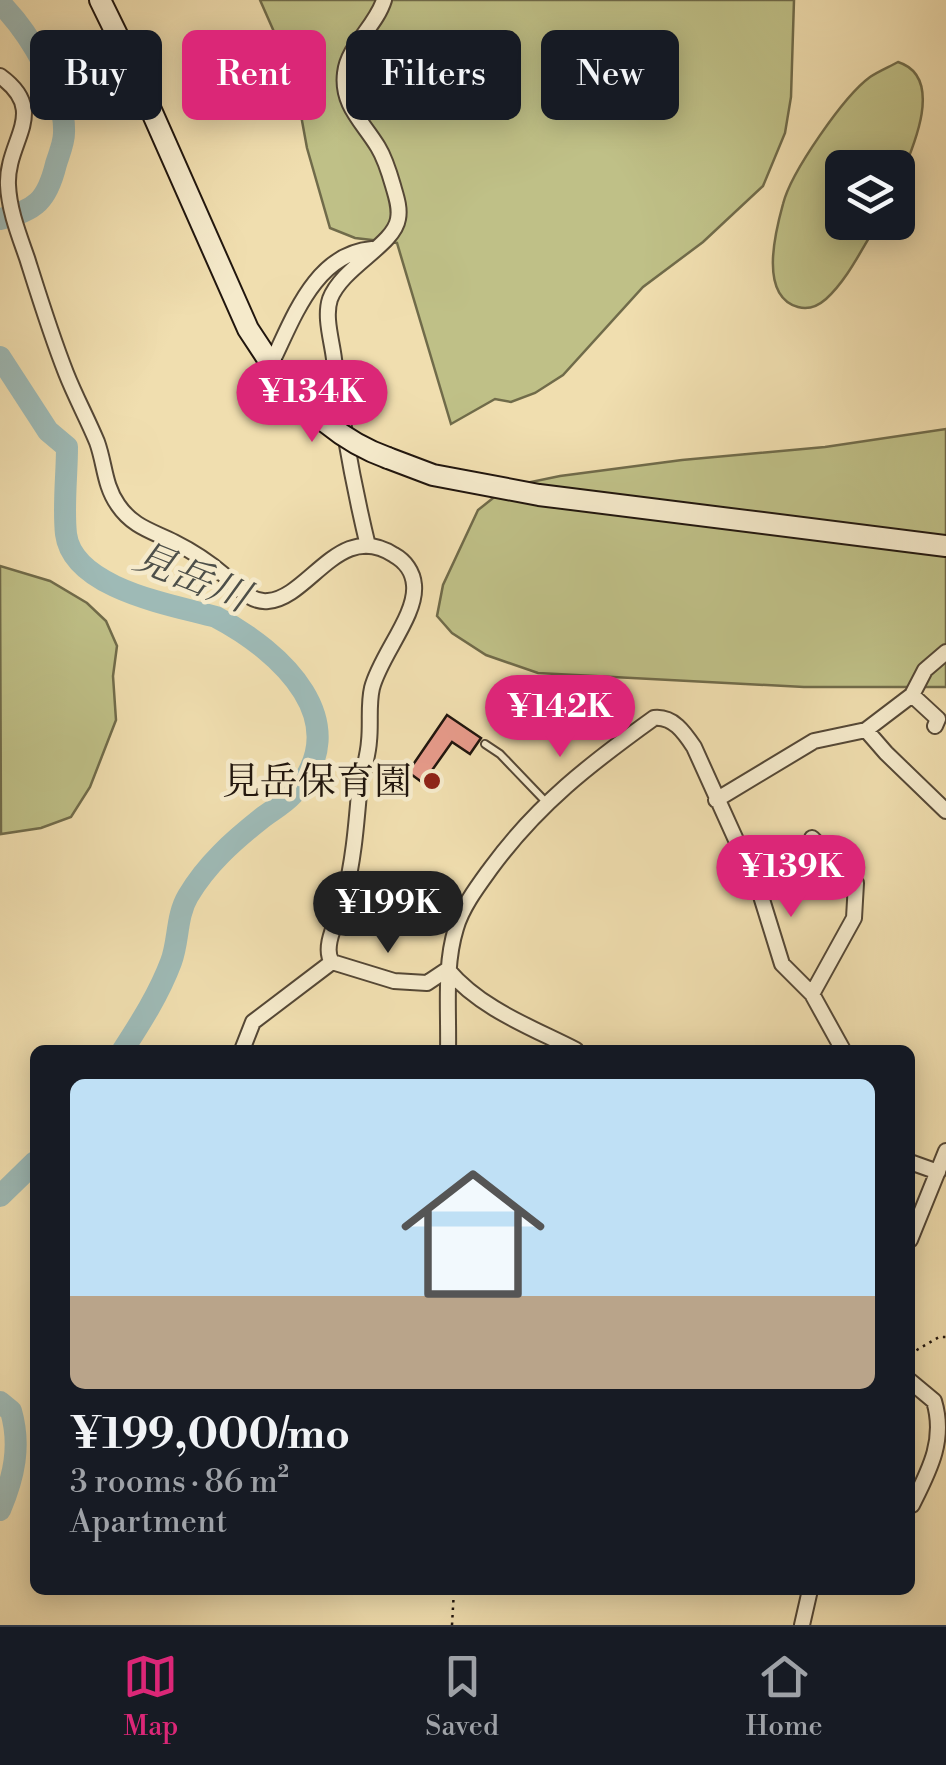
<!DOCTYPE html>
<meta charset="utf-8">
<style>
:root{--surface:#171b24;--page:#242831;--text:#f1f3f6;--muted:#9ea1a6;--line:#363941;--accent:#db2777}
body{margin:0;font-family:"Libre Bodoni","Noto Serif JP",serif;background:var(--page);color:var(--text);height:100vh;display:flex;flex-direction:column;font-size:38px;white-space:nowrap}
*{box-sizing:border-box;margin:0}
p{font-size:32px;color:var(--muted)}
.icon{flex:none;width:55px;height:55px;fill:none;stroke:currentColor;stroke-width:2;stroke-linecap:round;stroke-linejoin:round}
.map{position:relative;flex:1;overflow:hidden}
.sheet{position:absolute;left:30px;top:1045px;width:885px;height:550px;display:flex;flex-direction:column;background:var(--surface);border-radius:15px;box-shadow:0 5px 25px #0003}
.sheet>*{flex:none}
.hud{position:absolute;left:30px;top:30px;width:888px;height:90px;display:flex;gap:20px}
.buttons{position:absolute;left:825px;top:150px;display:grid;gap:20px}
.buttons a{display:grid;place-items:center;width:90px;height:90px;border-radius:15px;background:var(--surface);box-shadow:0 5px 25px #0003;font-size:50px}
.price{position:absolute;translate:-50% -85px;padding:0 22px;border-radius:35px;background:var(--accent);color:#fff;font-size:32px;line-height:65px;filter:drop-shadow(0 2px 5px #0008)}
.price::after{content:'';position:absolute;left:50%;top:60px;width:30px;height:22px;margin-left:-15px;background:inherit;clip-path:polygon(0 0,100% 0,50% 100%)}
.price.on{background:#222;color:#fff}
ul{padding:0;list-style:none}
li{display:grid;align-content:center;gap:20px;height:530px;padding:0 40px}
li+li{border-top:2px solid var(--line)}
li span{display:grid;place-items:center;height:310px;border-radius:15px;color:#555}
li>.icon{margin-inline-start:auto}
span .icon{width:180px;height:180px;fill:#fffc;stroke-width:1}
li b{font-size:42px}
.chip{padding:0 35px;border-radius:15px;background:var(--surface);box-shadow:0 5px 25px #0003;font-size:35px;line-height:90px}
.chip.on{background:var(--accent);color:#fff}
.menu{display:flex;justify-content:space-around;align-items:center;height:140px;border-top:2px solid var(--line);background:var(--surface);font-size:28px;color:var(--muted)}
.menu a{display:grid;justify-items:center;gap:5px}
.menu .on{color:var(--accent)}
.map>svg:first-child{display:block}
</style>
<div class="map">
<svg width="946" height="1625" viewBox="0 0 946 1625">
<rect width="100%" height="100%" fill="#f0deaf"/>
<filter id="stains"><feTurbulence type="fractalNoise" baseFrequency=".002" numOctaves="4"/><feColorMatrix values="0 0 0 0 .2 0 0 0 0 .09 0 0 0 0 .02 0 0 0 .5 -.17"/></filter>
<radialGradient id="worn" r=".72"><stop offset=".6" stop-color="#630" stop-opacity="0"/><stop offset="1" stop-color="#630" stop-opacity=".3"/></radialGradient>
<path fill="#bfc087" stroke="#706b4a" stroke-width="2.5" d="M260 0H794L791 97 785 133 763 186 703 242 643 287 563 375 535 393 511 402 495 399 451 424 397 243 355 238 330 228 307 148 294 77Z
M898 62C946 77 912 151 898 183V168H842V222L878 223C862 248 848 279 826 299 818 306 808 310 798 307 759 296 775 233 783 204 791 172 844 96 870 77 879 71 889 67 898 62Z
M946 429V687H804L538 673 486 655 452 633 437 616 443 585 478 510 507 487 560 476 682 460 825 447Z
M0 566 50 581 87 603 106 621 117 646 113 676 116 720 90 787 71 817 41 828 1 834Z"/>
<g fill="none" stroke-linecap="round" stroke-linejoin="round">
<path stroke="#9ebab6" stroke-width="22" d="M0 3C28 31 66 92 64 133 64 143 59 154 56 164 47 201 36 210 0 219
M0 357 48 431 67 447C67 475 63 506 66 534 73 589 173 605 216 617 281 651 359 723 292 795 284 804 271 811 262 818 233 841 207 864 188 896 176 916 179 941 171 962 159 994 141 1022 123 1050
M0 1196 35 1162
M0 1402 11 1411C21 1446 14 1477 0 1510"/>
</g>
<path fill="#e79b8b" stroke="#21160e" stroke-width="2.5" d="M447 715 481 738 470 754 452 742 423 783 408 772Z"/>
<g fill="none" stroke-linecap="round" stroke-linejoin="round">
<g stroke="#554836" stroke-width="10">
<path id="lane" d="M485 744 500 754 546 802"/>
</g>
<g stroke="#554836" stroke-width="18">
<path id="street" d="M0 76C50 112 6 140 8 185 9 210 19 235 27 258 39 296 51 335 66 373 75 396 87 418 97 442 105 464 104 485 118 505 133 527 152 531 174 542 192 551 209 562 224 575 238 586 249 603 268 601 309 598 340 519 394 555 405 561 413 572 414 585 417 615 380 656 372 688 368 705 371 724 369 741 368 759 361 776 359 793 356 829 353 863 344 898 340 916 321 946 332 962
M271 364C293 320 314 254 372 249
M368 546C353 484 342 423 334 359 332 341 324 317 330 299 342 267 394 245 398 219 400 209 397 199 394 189 390 175 386 160 378 147 363 122 341 105 345 73 348 46 376 26 384 0
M912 695 938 719 935 726
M866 730 912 695 925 670 946 652
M716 800 814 741 866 730 886 753 946 811
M332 962 394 981 427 983 448 969
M448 970C481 1009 531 1027 576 1050
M812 994 854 918 856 883 812 838
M242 1050 253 1022 332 962
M448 1050C449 1010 444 967 456 928 462 907 478 886 491 868 538 804 590 764 654 718 673 716 684 732 694 747L760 893 782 964 812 994 843 1050
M910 1162 938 1172
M910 1240 946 1151
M910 1381 934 1401C946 1440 929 1471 912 1505
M802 1625 810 1590"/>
</g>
<g stroke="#21160e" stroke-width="24">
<path id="secondary" d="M100 0 124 49 248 329 277 373
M388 458 433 475 539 495 946 546"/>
</g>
<path stroke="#21160e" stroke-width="2.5" stroke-dasharray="2.5 5" stroke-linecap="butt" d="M910 1354 939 1337H946
M452 1625 454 1590"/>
<use href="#lane" stroke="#f5eacb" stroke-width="6"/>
<use href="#street" stroke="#f5eacb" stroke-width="14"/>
<use href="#secondary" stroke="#f5eacb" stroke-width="20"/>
<g stroke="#21160e" stroke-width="24" stroke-linecap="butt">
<path id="secondary-bridge" d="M277 373C309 410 340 441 388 458"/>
</g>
<use href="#secondary-bridge" stroke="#f5eacb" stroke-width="20"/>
</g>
<circle fill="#8f2418" stroke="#f5eacb" stroke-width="4" cx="432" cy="781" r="10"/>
<g text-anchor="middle" stroke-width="9" stroke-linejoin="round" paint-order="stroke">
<g font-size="38" fill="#21160e" stroke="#f5eacb" text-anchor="end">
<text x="412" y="794">見岳保育園</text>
</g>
<g font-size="40" font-style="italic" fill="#4d4f49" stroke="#f5eacb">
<text transform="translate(192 576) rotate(22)" y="14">見岳川</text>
</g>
</g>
<rect width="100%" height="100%" filter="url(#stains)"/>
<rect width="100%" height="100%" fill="url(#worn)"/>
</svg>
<div class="buttons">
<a><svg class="icon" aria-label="layers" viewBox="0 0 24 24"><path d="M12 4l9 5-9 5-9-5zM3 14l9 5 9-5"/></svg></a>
</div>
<b class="price" style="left:312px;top:445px">¥134K</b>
<b class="price" style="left:560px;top:760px">¥142K</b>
<b class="price" style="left:791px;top:920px">¥139K</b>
<b class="price on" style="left:388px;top:956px">¥199K</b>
<div class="hud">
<a class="chip">Buy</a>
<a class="chip on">Rent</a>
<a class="chip">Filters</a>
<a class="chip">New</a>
</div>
<section class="sheet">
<ul>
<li><span style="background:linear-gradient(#bfe0f5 70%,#b9a48a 0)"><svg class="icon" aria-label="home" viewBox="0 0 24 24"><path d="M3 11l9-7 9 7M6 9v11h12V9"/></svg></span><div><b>¥199,000/mo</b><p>3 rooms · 86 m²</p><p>Apartment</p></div></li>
</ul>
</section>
</div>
<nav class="menu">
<a class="on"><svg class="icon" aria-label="map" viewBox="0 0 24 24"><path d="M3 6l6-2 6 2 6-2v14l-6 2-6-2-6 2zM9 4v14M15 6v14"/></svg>Map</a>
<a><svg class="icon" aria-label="saved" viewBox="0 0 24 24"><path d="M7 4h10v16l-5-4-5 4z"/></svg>Saved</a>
<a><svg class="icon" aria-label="home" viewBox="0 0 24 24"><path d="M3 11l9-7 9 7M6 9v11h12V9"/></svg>Home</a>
</nav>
